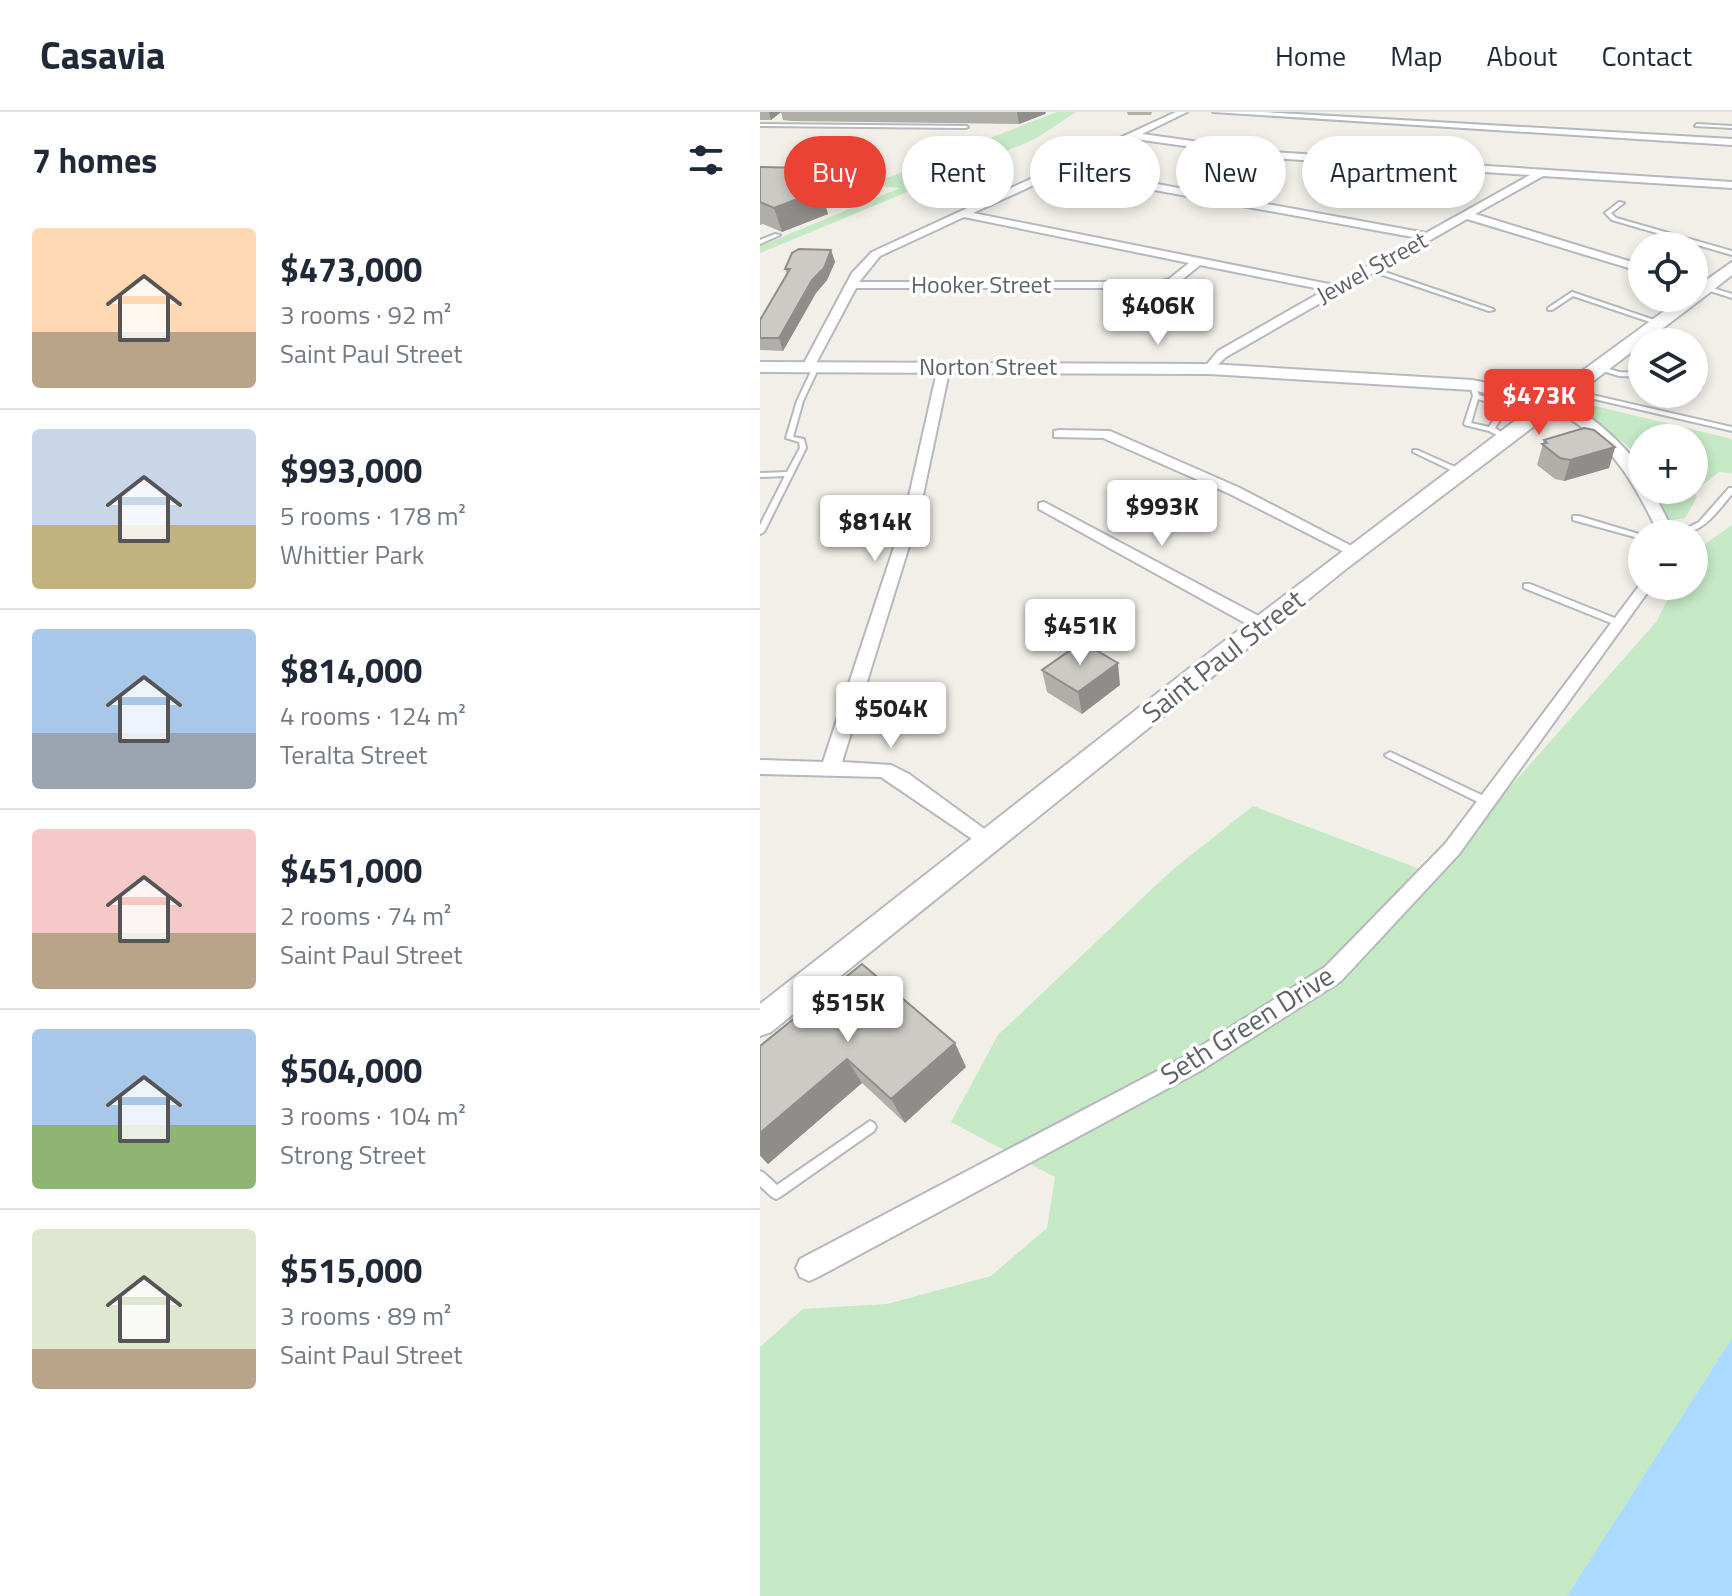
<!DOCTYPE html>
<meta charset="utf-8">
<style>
:root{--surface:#fff;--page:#f6f6f7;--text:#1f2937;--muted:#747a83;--line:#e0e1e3;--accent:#ea4335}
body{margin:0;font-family:"Titillium Web",sans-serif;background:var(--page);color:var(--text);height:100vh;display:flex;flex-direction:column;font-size:30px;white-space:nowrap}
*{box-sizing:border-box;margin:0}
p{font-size:26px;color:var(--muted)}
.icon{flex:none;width:44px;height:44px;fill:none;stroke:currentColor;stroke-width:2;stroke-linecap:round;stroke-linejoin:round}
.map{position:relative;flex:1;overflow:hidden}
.side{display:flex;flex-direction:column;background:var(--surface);width:760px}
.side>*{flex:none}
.banner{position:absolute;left:24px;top:24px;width:760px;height:72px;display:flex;gap:16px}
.buttons{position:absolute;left:868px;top:120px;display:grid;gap:16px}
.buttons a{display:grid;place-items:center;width:80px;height:80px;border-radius:50%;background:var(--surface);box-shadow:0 4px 12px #0003;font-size:40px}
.price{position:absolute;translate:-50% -68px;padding:0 18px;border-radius:8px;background:#fff;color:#222;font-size:26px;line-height:52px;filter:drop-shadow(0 2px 4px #0008)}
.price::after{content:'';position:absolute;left:50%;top:48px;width:24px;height:18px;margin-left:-12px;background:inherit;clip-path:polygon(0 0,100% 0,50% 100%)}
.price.on{background:var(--accent);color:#fff}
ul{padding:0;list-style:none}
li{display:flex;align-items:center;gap:24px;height:200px;padding:0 32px}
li+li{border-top:2px solid var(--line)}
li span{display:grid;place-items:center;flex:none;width:224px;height:160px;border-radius:8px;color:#555}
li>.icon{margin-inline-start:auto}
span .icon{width:96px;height:96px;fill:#fffc;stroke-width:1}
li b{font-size:34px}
h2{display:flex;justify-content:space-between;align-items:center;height:96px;padding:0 32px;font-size:34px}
.chip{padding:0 28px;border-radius:36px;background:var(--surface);box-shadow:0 4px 12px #0003;font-size:28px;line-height:72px}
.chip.on{background:var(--accent);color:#fff}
header{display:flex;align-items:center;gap:48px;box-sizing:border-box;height:112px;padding:0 40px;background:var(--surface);border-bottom:2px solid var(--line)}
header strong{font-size:38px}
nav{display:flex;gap:44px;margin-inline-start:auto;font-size:28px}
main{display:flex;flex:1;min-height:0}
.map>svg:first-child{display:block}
</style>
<header>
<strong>Casavia</strong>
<nav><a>Home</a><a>Map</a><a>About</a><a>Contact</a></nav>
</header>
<main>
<section class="side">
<h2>7 homes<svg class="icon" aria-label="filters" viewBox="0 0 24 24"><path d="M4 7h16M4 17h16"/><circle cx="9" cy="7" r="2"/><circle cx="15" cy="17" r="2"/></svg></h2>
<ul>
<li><span style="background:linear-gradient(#ffd9b3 65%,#b9a48a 0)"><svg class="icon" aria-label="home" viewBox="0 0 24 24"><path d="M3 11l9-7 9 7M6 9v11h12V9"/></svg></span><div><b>$473,000</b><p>3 rooms · 92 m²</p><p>Saint Paul Street</p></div></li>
<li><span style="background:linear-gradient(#c9d6e8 60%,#c2b280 0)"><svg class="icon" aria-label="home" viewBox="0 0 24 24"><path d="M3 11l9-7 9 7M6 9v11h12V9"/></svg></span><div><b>$993,000</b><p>5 rooms · 178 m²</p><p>Whittier Park</p></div></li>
<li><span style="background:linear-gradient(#a9c7e8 65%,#9aa5b1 0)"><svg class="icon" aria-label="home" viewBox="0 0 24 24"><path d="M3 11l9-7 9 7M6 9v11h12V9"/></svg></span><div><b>$814,000</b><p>4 rooms · 124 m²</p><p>Teralta Street</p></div></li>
<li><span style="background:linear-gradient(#f6c9c9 65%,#b9a48a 0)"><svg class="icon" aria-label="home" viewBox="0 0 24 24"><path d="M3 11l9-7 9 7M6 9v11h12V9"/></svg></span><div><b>$451,000</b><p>2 rooms · 74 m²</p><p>Saint Paul Street</p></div></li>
<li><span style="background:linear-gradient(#a9c7e8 60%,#8fb573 0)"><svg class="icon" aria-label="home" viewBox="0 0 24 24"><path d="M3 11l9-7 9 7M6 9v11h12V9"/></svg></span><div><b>$504,000</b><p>3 rooms · 104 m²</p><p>Strong Street</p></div></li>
<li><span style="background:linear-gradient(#dfe7d0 75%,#b9a48a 0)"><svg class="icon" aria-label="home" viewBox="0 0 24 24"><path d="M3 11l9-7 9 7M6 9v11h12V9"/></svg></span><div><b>$515,000</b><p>3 rooms · 89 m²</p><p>Saint Paul Street</p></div></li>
</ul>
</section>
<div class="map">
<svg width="972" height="1484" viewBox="0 0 972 1484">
<rect width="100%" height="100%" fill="#f1efe8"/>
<path fill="#c5e8c5" d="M297 0H316L275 27 0 141V134L140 76 109 73Z
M819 290 972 327V361L959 360 934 380 937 385 925 406 906 409 896 378H934V326H882V353L871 337 817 293Z
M972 413V1226L807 1484H0V1235L43 1197 127 1192 231 1164 287 1116 295 1065 191 1010 238 923 411 759 493 694 673 762 897 509 914 474H934V440Z"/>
<path fill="#aadaff" d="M972 1226V1484H807Z"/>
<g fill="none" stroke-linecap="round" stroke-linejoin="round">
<g stroke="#b5b8bc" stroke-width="4">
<path id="lane" d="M0 12 206 14 208 15 206 16 0 14Z
M937 12 972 14V16L935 14Z
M54 76 102 89 103 90 100 92 52 78Z
M859 90 864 91 851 101 856 106 972 139V143L852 108 845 101Z
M15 122 20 123 0 132V128Z
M610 155 733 197 734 198 729 199 608 158V156Z
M946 174 972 182V186L944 177V175Z
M812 180 900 210 901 211 896 212 813 184 792 198H788V196Z
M56 253 59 255 43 289 33 325 44 327 46 336 4 420 0 422V413L25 364 0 365V361L27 360 40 336 39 330 26 326 37 289 53 255Z
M836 253 859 260 882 261V265L859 264 834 256V254Z
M934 271 941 273 942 274 939 276 934 275Z
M710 272H714L719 283 747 292 748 293 744 302 767 309 764 311 742 305 735 316 747 324V326L745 327 729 319 705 313 704 312 713 284ZM718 287 741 294 738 300 734 298 731 300 736 304 729 315 711 311Z
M806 277 972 315V319L804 280 803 279Z
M653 338H657L704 359 697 361 653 340Z
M969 376H972V382C956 401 943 422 916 422L939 410Z
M813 404H819L882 423V427L813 408Z
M764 472H770L862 509 863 511 859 514 856 513 764 476Z
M630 640 730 687 732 690 727 694 724 693 627 645 625 643Z
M110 1009 114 1011 116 1015 114 1019 20 1085 16 1087 12 1085 0 1074V1059L4 1061 17 1073Z"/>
</g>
<g stroke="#b5b8bc" stroke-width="4">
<path id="street" d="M416 0H427L382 22 512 40 972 70V76L783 64 715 102 882 153V160L707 107 466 245 449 261 443 257 458 239 565 178 440 153 417 172 398 176H96L54 255 48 259 42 255 92 161 112 140ZM375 27 512 46 770 63 666 121 309 56ZM300 61H301L658 126 574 173 213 101ZM204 105 429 151 409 167 398 170H99L120 144Z
M453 0H503L972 27V33Z
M934 170 950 174 952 176 946 179 934 176Z
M184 251 190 255 159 402 82 650 131 653 149 662 234 724 237 729 234 734 227 737 121 665 0 662V648L63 650 145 402 178 255Z
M785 286C812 283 870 335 881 359 883 364 882 372 882 378H892L915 422H899C869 361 849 326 785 292Z
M299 318 350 319 480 376 603 440 600 443H590L470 382 343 326 294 325V319Z
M284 390 508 509 510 513 502 518 496 517 279 397V391Z
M882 470V474H892L699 742 581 869 440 959 58 1165 49 1169 40 1165 36 1156 40 1147 424 945 565 855 685 732Z"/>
</g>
<g stroke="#b6babf" stroke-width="4">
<path id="secondary" d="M972 150V163L940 188 586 457 11 920 0 924V892L454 537 777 292 712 278 449 262 0 260V250L449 252 712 268 789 283 922 186H934V177Z"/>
</g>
<use href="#lane" fill="#fff" fill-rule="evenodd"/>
<use href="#street" fill="#fff" fill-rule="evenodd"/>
<use href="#secondary" fill="#fff" fill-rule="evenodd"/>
</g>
<path fill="#afaea9" d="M0 0H286L285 2 259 12 31 9 23 8 21 0 11 8H0Z
M367 0H392L391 3H368Z
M0 55 59 61 66 84 63 86 68 102 22 120 3 112 0 113Z
M71 138 75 150 67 168 56 181 23 239 0 238V208L27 162 25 157Z
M784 328 855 335 849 356 804 369 795 367 777 353Z
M282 558 360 573 322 602 287 580Z
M0 934 206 955 145 1011 102 971 8 1052 0 1044Z"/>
<path fill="#8f8d8a" d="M9 0H21L11 8Z
M257 0H286L285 2 259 12Z
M59 61 66 84 63 86 68 102 22 120 14 96 39 70Z
M71 138 75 150 67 168 56 181 23 239 19 226Z
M855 335 849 356 804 369 810 348Z
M358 551 360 573 322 602 318 580Z
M195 931 206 955 145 1011 131 987Z
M87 947 102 971 8 1052 0 1043V1021Z"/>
<path fill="#cccac5" stroke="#8f8d8a" stroke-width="2" d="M0 55 45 56 59 61 39 70 61 78 14 96 0 90Z
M39 137 71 138 64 156 52 168 19 226H0V208L30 157H25L32 141Z
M824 316 834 318 855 335 810 348 800 346 782 332 787 331 784 328Z
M322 530 358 551 318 580 282 558Z
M102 852 195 931 131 987 87 947 0 1021V934Z"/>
<g text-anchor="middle" stroke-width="7" stroke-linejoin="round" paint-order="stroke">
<g font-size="24" fill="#5f6368" stroke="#fff">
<text transform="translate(612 156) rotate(-29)" y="8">Jewel Street</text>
<text x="221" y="181">Hooker Street</text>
<text x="228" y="263">Norton Street</text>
</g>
<g font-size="28" fill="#5f6368" stroke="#fff">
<text transform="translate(463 544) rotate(-38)" y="10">Saint Paul Street</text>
<text transform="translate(487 913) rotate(-32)" y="10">Seth Green Drive</text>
</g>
</g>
</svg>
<div class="buttons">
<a><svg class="icon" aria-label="locate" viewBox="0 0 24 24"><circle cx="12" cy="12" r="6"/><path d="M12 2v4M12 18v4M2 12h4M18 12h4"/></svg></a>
<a><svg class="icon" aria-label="layers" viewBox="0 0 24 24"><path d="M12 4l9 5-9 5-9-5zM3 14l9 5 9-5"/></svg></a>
<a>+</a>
<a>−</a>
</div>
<b class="price" style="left:398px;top:235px">$406K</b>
<b class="price on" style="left:779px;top:325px">$473K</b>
<b class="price" style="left:402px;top:436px">$993K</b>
<b class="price" style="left:115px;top:451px">$814K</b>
<b class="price" style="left:320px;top:555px">$451K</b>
<b class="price" style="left:131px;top:638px">$504K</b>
<b class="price" style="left:88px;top:932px">$515K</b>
<div class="banner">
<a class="chip on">Buy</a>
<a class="chip">Rent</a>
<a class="chip">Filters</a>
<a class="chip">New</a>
<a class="chip">Apartment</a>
</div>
</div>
</main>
